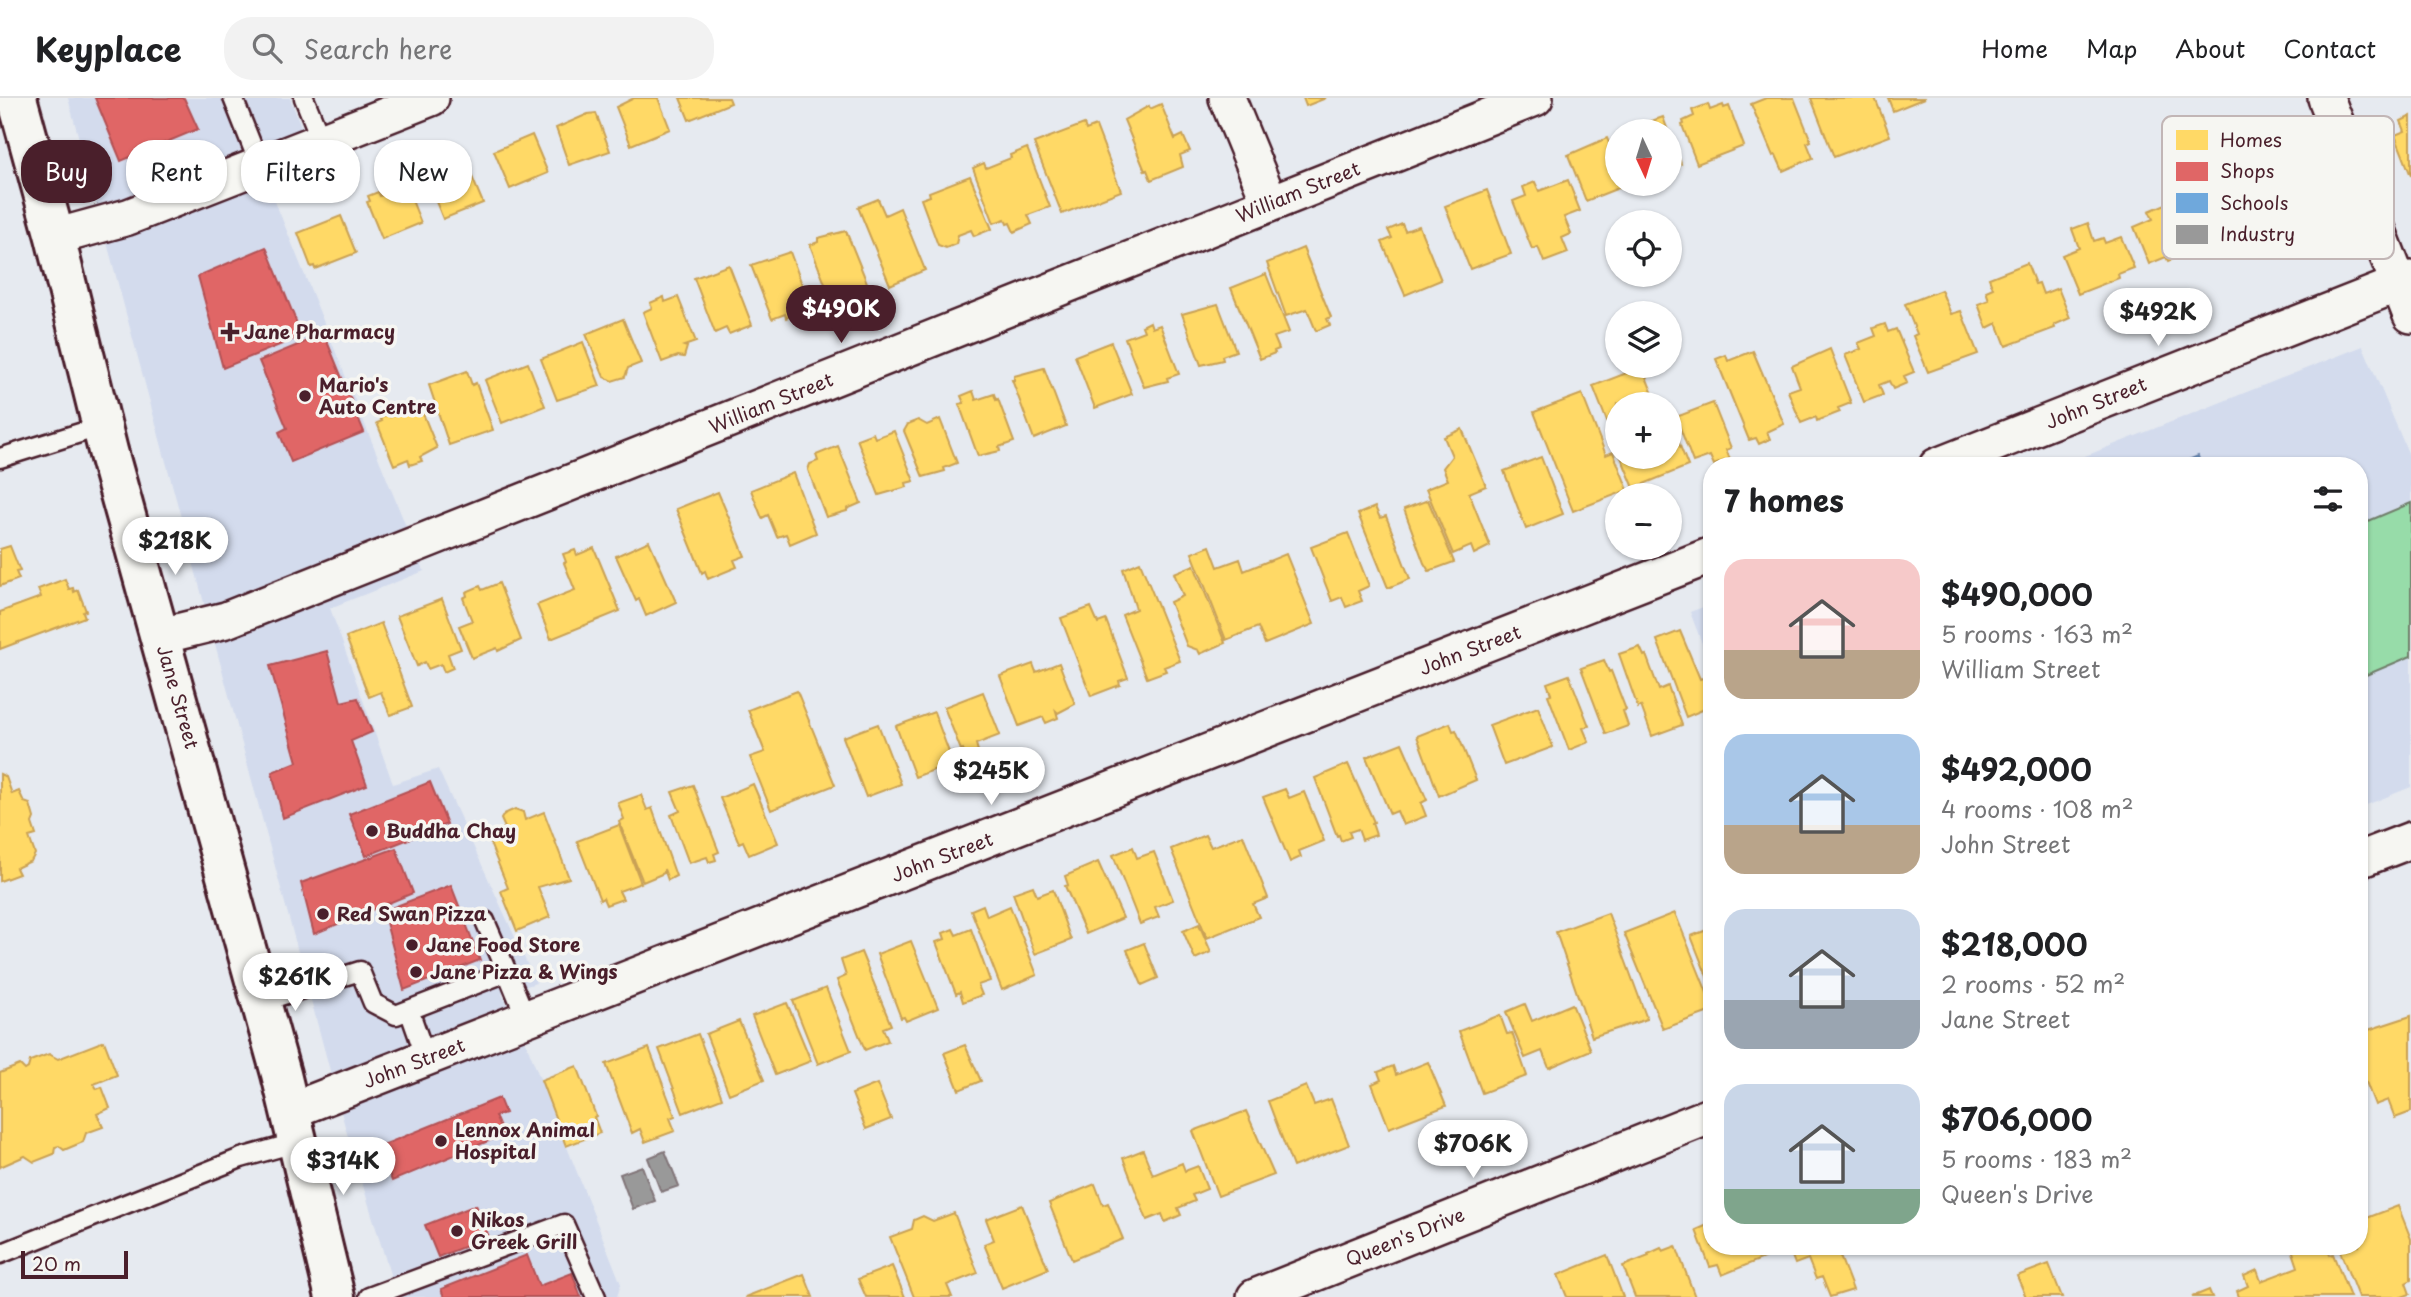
<!DOCTYPE html>
<meta charset="utf-8">
<style>
:root{--surface:#fff;--page:#f2f2f2;--text:#202124;--muted:#757577;--line:#e0e0e0;--accent:#4a1f2b}
body{margin:0;font-family:"Playpen Sans",sans-serif;background:var(--page);color:var(--text);height:100vh;display:flex;flex-direction:column;font-size:26px;white-space:nowrap}
*{box-sizing:border-box;margin:0}
p{font-size:23px;color:var(--muted)}
.icon{flex:none;width:38px;height:38px;fill:none;stroke:currentColor;stroke-width:2;stroke-linecap:round;stroke-linejoin:round}
.map{position:relative;flex:1;overflow:hidden}
.side{position:absolute;left:1703px;top:359px;width:665px;height:798px;display:flex;flex-direction:column;background:var(--surface);border-radius:28px;box-shadow:0 2px 5px #0004}
.side>*{flex:none}
.banner{position:absolute;left:21px;top:42px;width:665px;height:63px;display:flex;gap:14px}
.needle{width:46px;rotate:176deg}
.controls{position:absolute;left:1605px;top:21px;display:grid;gap:14px}
.controls a{display:grid;place-items:center;width:77px;height:77px;border-radius:50%;background:var(--surface);box-shadow:0 2px 5px #0004;font-size:35px}
.scale{position:absolute;left:21px;bottom:18px;width:107px;box-sizing:border-box;padding-left:7px;border:4px solid #4a1f2b;border-top:0;font-size:19px;line-height:24px;white-space:nowrap;color:#4a1f2b;-webkit-text-stroke:5px #f6f6f2;paint-order:stroke}
.price{position:absolute;translate:-50% -60px;padding:0 16px;border-radius:24px;background:#fff;color:#222;font-size:23px;line-height:46px;filter:drop-shadow(0 2px 4px #0008)}
.price::after{content:'';position:absolute;left:50%;top:42px;width:21px;height:16px;margin-left:-10px;background:inherit;clip-path:polygon(0 0,100% 0,50% 100%)}
.price.active{background:var(--accent);color:#fff}
ul{padding:0;list-style:none}
li{display:flex;align-items:center;gap:21px;height:175px;padding:0 21px}
li span{display:grid;place-items:center;flex:none;width:196px;height:140px;border-radius:21px;color:#555}
li>.icon{margin-inline-start:auto}
span .icon{width:84px;height:84px;fill:#fffc;stroke-width:1}
li b{font-size:30px}
h2{display:flex;justify-content:space-between;align-items:center;height:84px;padding:0 21px;font-size:30px}
.tag{padding:0 24px;border-radius:28px;background:var(--surface);box-shadow:0 2px 5px #0004;font-size:24px;line-height:63px}
.tag.active{background:var(--accent);color:#fff}
header{display:flex;align-items:center;gap:42px;box-sizing:border-box;height:98px;padding:0 35px;background:var(--surface);border-bottom:2px solid var(--line)}
header strong{font-size:33px}
nav{display:flex;gap:38px;margin-inline-start:auto;font-size:24px}
.search{width:490px;height:63px;background:var(--page);display:flex;align-items:center;gap:18px;box-sizing:border-box;padding:0 24px;border-radius:28px;color:var(--muted);font-size:26px}
.map>svg:first-child{display:block}
</style>
<header>
<strong>Keyplace</strong>
<div class="search"><svg class="icon" aria-label="search" viewBox="0 0 24 24"><circle cx="10" cy="10" r="6"/><path d="M15 15l6 6"/></svg>Search here</div>
<nav><a>Home</a><a>Map</a><a>About</a><a>Contact</a></nav>
</header>
<div class="map">
<svg width="2411" height="1199" viewBox="0 0 2411 1199">
<rect width="100%" height="100%" fill="#e6eaf0"/>
<filter id="ink" filterUnits="userSpaceOnUse"><feTurbulence type="fractalNoise" baseFrequency=".0143" numOctaves="2"/><feDisplacementMap in="SourceGraphic" scale="14" xChannelSelector="R" yChannelSelector="G"/><feConvolveMatrix kernelMatrix="1 2 1 2 8 2 1 2 1" color-interpolation-filters="sRGB"/></filter>
<g filter="url(#ink)">
<path fill="#d3dbed" d="M68 0H290L319 74 268 86 424 473 330 510 393 686 438 671 536 885 502 896 526 945 621 1186 617 1199H397L346 1032Z
M2363 248 2411 362V689L2359 710V368H2060Z
M1711 506V569L1690 514Z"/>
<path fill="#97dca9" stroke="#707e6a" stroke-width="2" d="M2411 405V558L2359 580V427Z"/>
<path fill="#ffd966" stroke="#c9a154" stroke-width="2" d="M634 0H658L670 31 631 47 616 9Z
M680 0H729L731 5 689 22Z
M1303 0H1326L1306 8Z
M1766 0H1794L1811 43 1807 45 1813 60 1783 73 1776 57 1773 58 1751 6Z
M1811 0H1875L1890 38 1834 59Z
M1888 0H1925L1893 13Z
M1161 6 1175 41 1183 37 1190 53 1180 57 1183 69 1151 82 1147 72 1145 73 1124 22 1149 8 1150 11Z
M1708 6 1710 12 1723 7 1724 10 1729 8 1744 48 1697 66 1682 27 1684 26 1683 23 1694 18 1692 12Z
M596 15 610 53 569 67 556 30 588 16Z
M2411 18V78L2395 37 2405 33 2401 23Z
M1663 19 1668 33H1625L1640 27Z
M1084 26 1086 32 1096 28 1121 93 1062 116 1034 45Z
M1670 36 1681 66 1670 70Z
M532 37 548 75 510 91 494 53Z
M1607 40 1617 65V86L1626 87 1586 103 1568 57Z
M1027 50 1050 109 1028 117 1032 126 1014 134 1010 125 1007 126 1005 121 994 125 973 70 984 65 986 70 1011 60 1010 57Z
M467 67 483 105 443 121 428 84Z
M970 78 992 131 974 138 971 132 958 137 956 146 946 150 938 147 921 101 930 98 929 94Z
M1568 82 1580 113 1564 119 1571 136 1562 140 1568 155 1544 164 1538 149 1532 151 1513 103 1526 98 1523 89 1535 84 1539 93Z
M2197 83 2220 142 2168 163 2166 159 2149 166 2134 129 2153 121 2149 113 2180 100 2177 92Z
M406 87 421 125 382 141 367 104 370 103 368 98 378 94 380 98Z
M1487 92 1511 156 1470 171 1445 108Z
M878 101 885 117 900 110 925 172 890 187 858 109Z
M341 118 356 155 315 171 314 168 311 169 298 135Z
M2088 125 2094 143 2103 140 2105 145 2121 139 2134 170 2118 176 2119 180 2078 196 2062 157 2079 150 2072 131Z
M1402 126 1405 133 1419 128 1441 182 1405 197 1382 144 1392 140 1388 132Z
M846 133 872 197 835 212 810 147 818 144V140Z
M1303 150 1331 219 1327 221 1330 227 1316 233 1307 211 1286 218 1267 165Z
M790 154 811 211 786 220 785 216 772 221 751 167Z
M2027 165 2035 186 2039 185 2043 196 2058 190 2070 220 2054 227 2055 230 2006 248 1997 225 1987 230 1978 206 1989 202 1986 193 1993 190 1989 180Z
M729 167 752 227 729 236 726 230 715 235 694 180Z
M1266 176 1289 234 1274 239 1279 251 1274 253 1275 255 1260 261 1231 190Z
M1941 192 1951 216 1961 213 1978 256 1928 274 1913 238 1917 236 1905 206Z
M664 199 665 204 678 199 696 244 684 248 687 249 684 259 678 258 662 264 643 214 652 210 650 205Z
M1218 206 1236 253 1222 258 1223 262 1201 267 1182 216Z
M623 221 641 265 628 270 625 279 612 283 604 279 586 236Z
M1150 224 1152 230 1160 227 1179 276 1167 280 1168 283 1144 289 1125 240 1144 233 1142 228Z
M1885 226 1888 234 1896 231 1914 274 1904 278 1907 285 1893 291 1889 283 1879 287 1883 297 1864 304 1845 257 1861 251 1858 245 1876 238 1873 230Z
M583 244 600 288 557 302 541 261Z
M1111 244 1132 296 1095 310 1075 258Z
M1830 251 1851 305 1838 310 1840 314 1817 323 1816 319 1801 325 1788 293 1800 289 1792 268Z
M1753 253 1784 326 1767 334 1770 341 1759 346 1756 340 1749 342 1716 261 1726 257 1728 263Z
M528 265 545 308 502 325 485 282Z
M1642 269 1657 306H1617V349L1593 288Z
M1044 270 1066 328 1034 341 1012 282H1014V278Z
M467 273 472 287 476 285 493 332 449 347 429 287Z
M973 293 976 302 994 296 996 302 998 301 1014 344 999 349 1000 353 978 358 959 306 964 305 961 298Z
M1582 296 1606 357 1613 354 1628 392 1573 413 1534 314Z
M1713 305 1731 350 1726 352 1730 361 1714 367 1710 358 1693 364 1676 319Z
M413 307 414 310 420 308 437 350 420 359 422 363 410 367 408 361 394 367 377 325 382 323 380 320 389 316 390 319 406 314 405 311Z
M940 321 957 365 944 370 945 373 923 379 904 333 908 326 918 322 927 327Z
M1673 330 1688 368 1634 390 1621 359H1670V331Z
M1462 331 1486 388 1469 395 1490 448 1474 456 1471 448 1453 456 1426 391 1448 382 1443 370 1452 358 1444 339Z
M894 333 914 383 906 385 907 389 879 397 857 341 873 335 875 340Z
M838 348 861 405 847 411V413L826 419 808 372 810 366 818 363 816 357Z
M1541 359 1563 416 1526 431 1504 373Z
M793 375 816 435 790 446 786 436 777 439 768 417 762 420 751 392Z
M718 394 745 458 734 462 737 469 708 481 705 473 702 475 676 411Z
M1428 402 1454 464 1429 473 1424 465 1404 411Z
M1375 409 1380 420 1386 418 1410 481 1388 490 1358 416Z
M1348 435 1369 488 1358 493 1362 503 1346 509 1342 499 1332 503 1311 449Z
M649 443 676 504 646 518 639 501 636 503 616 458Z
M10 448 20 473 16 474 19 481 0 488V451Z
M1210 448 1218 469 1240 461 1244 473 1286 456 1314 526 1265 546 1258 529 1226 542 1192 455Z
M594 450 620 513 551 541 537 507 575 492 564 465 566 464 563 456 575 452 577 457Z
M1140 464 1180 563 1164 569 1166 573 1147 580 1122 517 1136 511 1123 471Z
M1194 467 1225 545 1200 556 1198 552 1187 548 1170 504 1183 498 1174 475Z
M65 481 69 491 73 490 74 494 78 492 86 513 83 514 85 519 0 551V514L41 499 38 491Z
M499 485 521 542 498 553 497 550 472 560 459 528 472 523 463 500 467 498 466 494 480 488 482 492Z
M442 501 461 551 448 556 453 570 444 574 441 566 428 571 425 564 417 568 397 518Z
M1091 509 1098 525 1106 522 1128 580 1119 583 1120 587 1091 598 1061 520Z
M381 525 412 609 390 617 381 594 369 599 346 539Z
M1680 533 1700 581 1706 579 1712 593V608L1686 619 1657 542Z
M1640 549 1644 558 1646 557 1659 592 1668 588 1682 627 1652 638 1641 608 1638 610 1619 556Z
M1604 562 1609 574 1611 573 1626 612 1623 613 1628 628 1606 636 1581 570Z
M1059 565 1075 606 1058 615 1056 613 1058 620 1046 625 1043 619 1019 628 1000 578 1033 566 1036 574Z
M1569 577 1589 628 1583 630 1589 644 1569 652 1548 597 1551 596 1547 585Z
M797 593 835 687 771 712 750 659 765 654 748 612Z
M983 594 1000 637 976 646 978 653 966 658 963 651 961 652 944 609Z
M1538 609 1553 649 1504 667 1489 627Z
M934 614 953 665 915 679 896 628Z
M1450 625 1453 633 1456 632 1476 682 1439 698 1417 638Z
M878 626 901 686 866 699 843 639Z
M1402 645 1427 702 1421 705 1426 718 1403 727 1397 713 1390 716 1366 659Z
M1348 666 1374 724 1372 725 1376 737 1362 742 1358 731 1349 734 1351 739 1341 743 1339 737 1337 738 1315 680Z
M0 676 6 679 12 696 19 693 24 704 30 706 34 720 32 725 36 737 29 739 35 756 31 763 16 770 19 776 0 783Z
M753 686 778 745 749 757 743 743 739 745 720 700Z
M693 687 719 754 714 756 716 762 709 764 707 759 689 765 671 717 680 713 672 694Z
M1285 691 1289 700 1304 694 1324 743 1299 753 1301 759 1290 764 1263 699Z
M641 697 647 712 652 710 676 778 668 782 664 771V775L643 784 619 724 624 721 618 705Z
M515 711 523 714 525 722 544 714 569 780 538 789 550 819 517 833 501 793 508 790 487 738 505 730 501 721 504 716Z
M619 727 641 785 619 793 623 801 606 807 603 800 600 802 577 743Z
M1205 737 1211 749 1243 737 1268 800 1253 806 1259 819 1207 840 1171 751Z
M1133 749 1137 760 1154 754 1173 802 1155 809 1159 819 1140 826 1113 757Z
M1098 764 1123 820 1086 836 1065 788 1068 787 1065 778Z
M1033 788 1037 798 1053 792 1071 842 1035 856 1013 795Z
M983 807 987 818 1010 808 1037 877 1002 892 971 812Z
M1608 815 1647 921 1592 939 1556 834Z
M1675 815 1712 907V913L1663 931 1624 835Z
M1199 826 1211 854 1195 861 1183 833Z
M1712 830V891L1691 838Z
M953 831 956 837 971 831 990 883 978 887 982 897 963 904 960 894 956 896 936 844 945 841 943 835Z
M911 843 938 910 906 923 904 919 901 920 877 856Z
M1144 845 1158 880 1142 887 1127 852Z
M861 854 891 927 883 930 888 943 865 952 837 882 846 878 841 862Z
M826 890 851 953 818 966 793 903Z
M787 905 811 963 775 977 752 918Z
M1525 906 1532 923 1572 906 1591 952 1549 970 1542 953 1525 960 1506 914Z
M1500 917 1507 936 1512 935 1527 978 1482 995 1459 933Z
M2411 918V1014L2395 1020 2388 1002 2375 1007 2366 984 2362 986 2359 979V935Z
M739 923 764 982 729 996 706 936Z
M698 936 722 1000 683 1015 659 951Z
M104 943 117 977 94 986 97 991 102 989 110 1010 97 1016 103 1029 86 1035 83 1044 64 1052 59 1048 55 1049 54 1056 34 1064 25 1058 0 1069V975L20 967 25 972 28 970 30 963 49 956 58 961Z
M965 947 981 983 959 992 944 955Z
M649 950 675 1018 670 1020 675 1033 645 1044 640 1031 632 1035 606 966Z
M1428 964 1446 1008 1389 1030 1372 986 1381 982 1378 974 1393 968 1396 977Z
M577 968 596 1018 594 1019 600 1035 566 1048 541 982Z
M877 986 891 1021 866 1031 852 996Z
M1306 988 1314 1007 1331 1001 1349 1047 1293 1069 1268 1003Z
M1246 1013 1274 1077 1218 1098 1193 1033Z
M1143 1052 1153 1077 1182 1065 1185 1073 1198 1068 1207 1091 1192 1097 1195 1103 1178 1110 1181 1117 1165 1124 1162 1116 1147 1122 1123 1060Z
M1095 1086 1103 1107 1108 1105 1123 1141 1072 1162 1049 1105Z
M1022 1107 1048 1171 1002 1190 984 1146 994 1142 986 1121Z
M2398 1108 2411 1141V1182L2406 1185 2410 1196 2402 1199H2358L2338 1148H2359V1123Z
M954 1115 978 1175 947 1187 952 1199H914L890 1139 912 1131 914 1122 923 1118 933 1123Z
M1712 1116V1148H1773L1776 1155 1722 1177 1718 1167 1710 1169 1696 1132 1710 1126 1706 1118Z
M1676 1148 1695 1199H1635L1623 1168 1649 1158 1648 1156 1661 1150 1663 1153Z
M1788 1148H1836L1853 1192 1830 1199 1822 1179 1816 1181 1808 1161 1795 1166Z
M2300 1148H2326L2330 1157 2333 1156 2350 1199H2239L2237 1193 2248 1188 2244 1178 2257 1172 2261 1183 2298 1169 2292 1151Z
M1607 1157 1623 1199H1567L1558 1177Z
M2049 1166 2062 1199H2026L2017 1178Z
M892 1168 905 1199H866L858 1181Z
M804 1176 813 1199H745Z
M2209 1192 2212 1199H2192Z"/>
<path fill="#e06666" stroke="#b35154" stroke-width="2" d="M95 0H184L198 31 121 63Z
M266 149 302 238 223 270 198 178Z
M324 236 364 334 291 364 279 334 287 330 259 263Z
M327 553 341 604 358 600 372 634 351 643 367 687 283 720 272 674 297 664 270 568Z
M430 684 447 726 366 758 349 716Z
M396 750 413 795 314 836 301 785Z
M451 787 480 862 404 892 383 813Z
M499 1000 505 1015 495 1018 503 1037 392 1083 378 1049Z
M476 1107 489 1139 438 1159 425 1127Z
M527 1157 539 1188 572 1175 581 1199H444L441 1191Z"/>
<path fill="#6fa8dc" stroke="#647fa7" stroke-width="2" d="M2198 358 2201 368H2174Z"/>
<path fill="#999" stroke="#817478" stroke-width="2" d="M665 1053 679 1088 661 1094 648 1060Z
M642 1068 655 1103 633 1111 620 1076Z"/>
<g fill="none" stroke-linecap="round" stroke-linejoin="round">
<g stroke="#4a1f2b" stroke-width="23">
<path id="service" d="M233 0 260 68
M304 0 322 44
M0 360 102 328
M485 823 507 874
M261 904 360 873 373 905 396 917 409 912 426 960
M409 912 507 874 527 922
M0 1156 241 1060 298 1044
M369 1199 564 1126 596 1199"/>
</g>
<g stroke="#4a1f2b" stroke-width="40">
<path id="minor" d="M1227 0 1270 105
M2326 0 2411 217
M55 139 128 119 431 0
M1937 368 2411 181
M161 538 226 522 1535 0
M2359 762 2411 742
M290 1013 1712 457
M1255 1199 1712 1017"/>
</g>
<g stroke="#4a1f2b" stroke-width="44">
<path id="secondary" d="M17 0 55 139 108 353 281 976 335 1199"/>
</g>
<use href="#service" stroke="#f6f6f2" stroke-width="18"/>
<use href="#minor" stroke="#f6f6f2" stroke-width="35"/>
<use href="#secondary" stroke="#f6f6f2" stroke-width="38"/>
</g>
</g>
<g fill="#4a1f2b" stroke="#f6f6f2" stroke-width="2.5">
<path d="M226.5 223.5h7v7h7v7h-7v7h-7v-7h-7v-7h7z"/>
<circle cx="305" cy="298" r="7"/>
<circle cx="372" cy="733" r="7"/>
<circle cx="323" cy="816" r="7"/>
<circle cx="412" cy="847" r="7"/>
<circle cx="416" cy="874" r="7"/>
<circle cx="441" cy="1043" r="7"/>
<circle cx="457" cy="1133" r="7"/>
</g>
<g text-anchor="middle" stroke-width="7" stroke-linejoin="round" paint-order="stroke">
<g font-size="19" fill="#4a1f2b" stroke="#f6f6f2">
<text transform="translate(1298 94) rotate(-22)" y="7">William Street</text>
<text transform="translate(771 305) rotate(-22)" y="7">William Street</text>
<text transform="translate(2096 305) rotate(-22)" y="7">John Street</text>
<text transform="translate(1470 552) rotate(-21)" y="7">John Street</text>
<text transform="translate(178 599) rotate(74)" y="7">Jane Street</text>
<text transform="translate(942 759) rotate(-21)" y="7">John Street</text>
<text transform="translate(414 965) rotate(-21)" y="7">John Street</text>
<text transform="translate(1405 1139) rotate(-22)" y="7">Queen's Drive</text>
</g>
<g font-size="19" font-weight="bold" fill="#4a1f2b" stroke="#f6f6f2" text-anchor="start">
<text x="244" y="241">Jane Pharmacy</text>
<text x="319" y="294">Mario's<tspan x="319" dy="22">Auto Centre</tspan></text>
<text x="386" y="740">Buddha Chay</text>
<text x="337" y="823">Red Swan Pizza</text>
<text x="426" y="854">Jane Food Store</text>
<text x="430" y="881">Jane Pizza &amp; Wings</text>
<text x="455" y="1039">Lennox Animal<tspan x="455" dy="22">Hospital</tspan></text>
<text x="471" y="1129">Nikos<tspan x="471" dy="22">Greek Grill</tspan></text>
</g>
</g>
<rect x="2162" y="18" width="232" height="143" rx="10" fill="#f6f6f2" stroke="#c2b6b6" stroke-width="2"/>
<rect x="2176" y="32" width="32" height="20" fill="#ffd966"/>
<rect x="2176" y="64" width="32" height="19" fill="#e06666"/>
<rect x="2176" y="95" width="32" height="20" fill="#6fa8dc"/>
<rect x="2176" y="127" width="32" height="19" fill="#999"/>
<g font-size="19" fill="#4a1f2b">
<text x="2220" y="49">Homes</text>
<text x="2220" y="80">Shops</text>
<text x="2220" y="112">Schools</text>
<text x="2220" y="143">Industry</text>
</g>
</svg>
<div class="controls">
<a><svg class="needle" viewBox="-14 -14 28 28"><path d="M0-13l5 13h-10z" fill="#e53935"/><path d="M0 13l5-13h-10z" fill="#757577"/></svg></a>
<a><svg class="icon" aria-label="locate" viewBox="0 0 24 24"><circle cx="12" cy="12" r="6"/><path d="M12 2v4M12 18v4M2 12h4M18 12h4"/></svg></a>
<a><svg class="icon" aria-label="layers" viewBox="0 0 24 24"><path d="M12 4l9 5-9 5-9-5zM3 14l9 5 9-5"/></svg></a>
<a>+</a>
<a>−</a>
</div>
<div class="scale">20 m</div>
<b class="price active" style="left:841px;top:247px">$490K</b>
<b class="price" style="left:2158px;top:250px">$492K</b>
<b class="price" style="left:175px;top:479px">$218K</b>
<b class="price" style="left:991px;top:709px">$245K</b>
<b class="price" style="left:295px;top:915px">$261K</b>
<b class="price" style="left:1473px;top:1082px">$706K</b>
<b class="price" style="left:343px;top:1099px">$314K</b>
<div class="banner">
<a class="tag active">Buy</a>
<a class="tag">Rent</a>
<a class="tag">Filters</a>
<a class="tag">New</a>
</div>
<section class="side">
<h2>7 homes<svg class="icon" aria-label="filters" viewBox="0 0 24 24"><path d="M4 7h16M4 17h16"/><circle cx="9" cy="7" r="2"/><circle cx="15" cy="17" r="2"/></svg></h2>
<ul>
<li><span style="background:linear-gradient(#f6c9c9 65%,#b9a48a 0)"><svg class="icon" aria-label="home" viewBox="0 0 24 24"><path d="M3 11l9-7 9 7M6 9v11h12V9"/></svg></span><div><b>$490,000</b><p>5 rooms · 163 m²</p><p>William Street</p></div></li>
<li><span style="background:linear-gradient(#a9c7e8 65%,#b9a48a 0)"><svg class="icon" aria-label="home" viewBox="0 0 24 24"><path d="M3 11l9-7 9 7M6 9v11h12V9"/></svg></span><div><b>$492,000</b><p>4 rooms · 108 m²</p><p>John Street</p></div></li>
<li><span style="background:linear-gradient(#c9d6e8 65%,#9aa5b1 0)"><svg class="icon" aria-label="home" viewBox="0 0 24 24"><path d="M3 11l9-7 9 7M6 9v11h12V9"/></svg></span><div><b>$218,000</b><p>2 rooms · 52 m²</p><p>Jane Street</p></div></li>
<li><span style="background:linear-gradient(#c9d6e8 75%,#7fa58c 0)"><svg class="icon" aria-label="home" viewBox="0 0 24 24"><path d="M3 11l9-7 9 7M6 9v11h12V9"/></svg></span><div><b>$706,000</b><p>5 rooms · 183 m²</p><p>Queen's Drive</p></div></li>
</ul>
</section>
</div>
